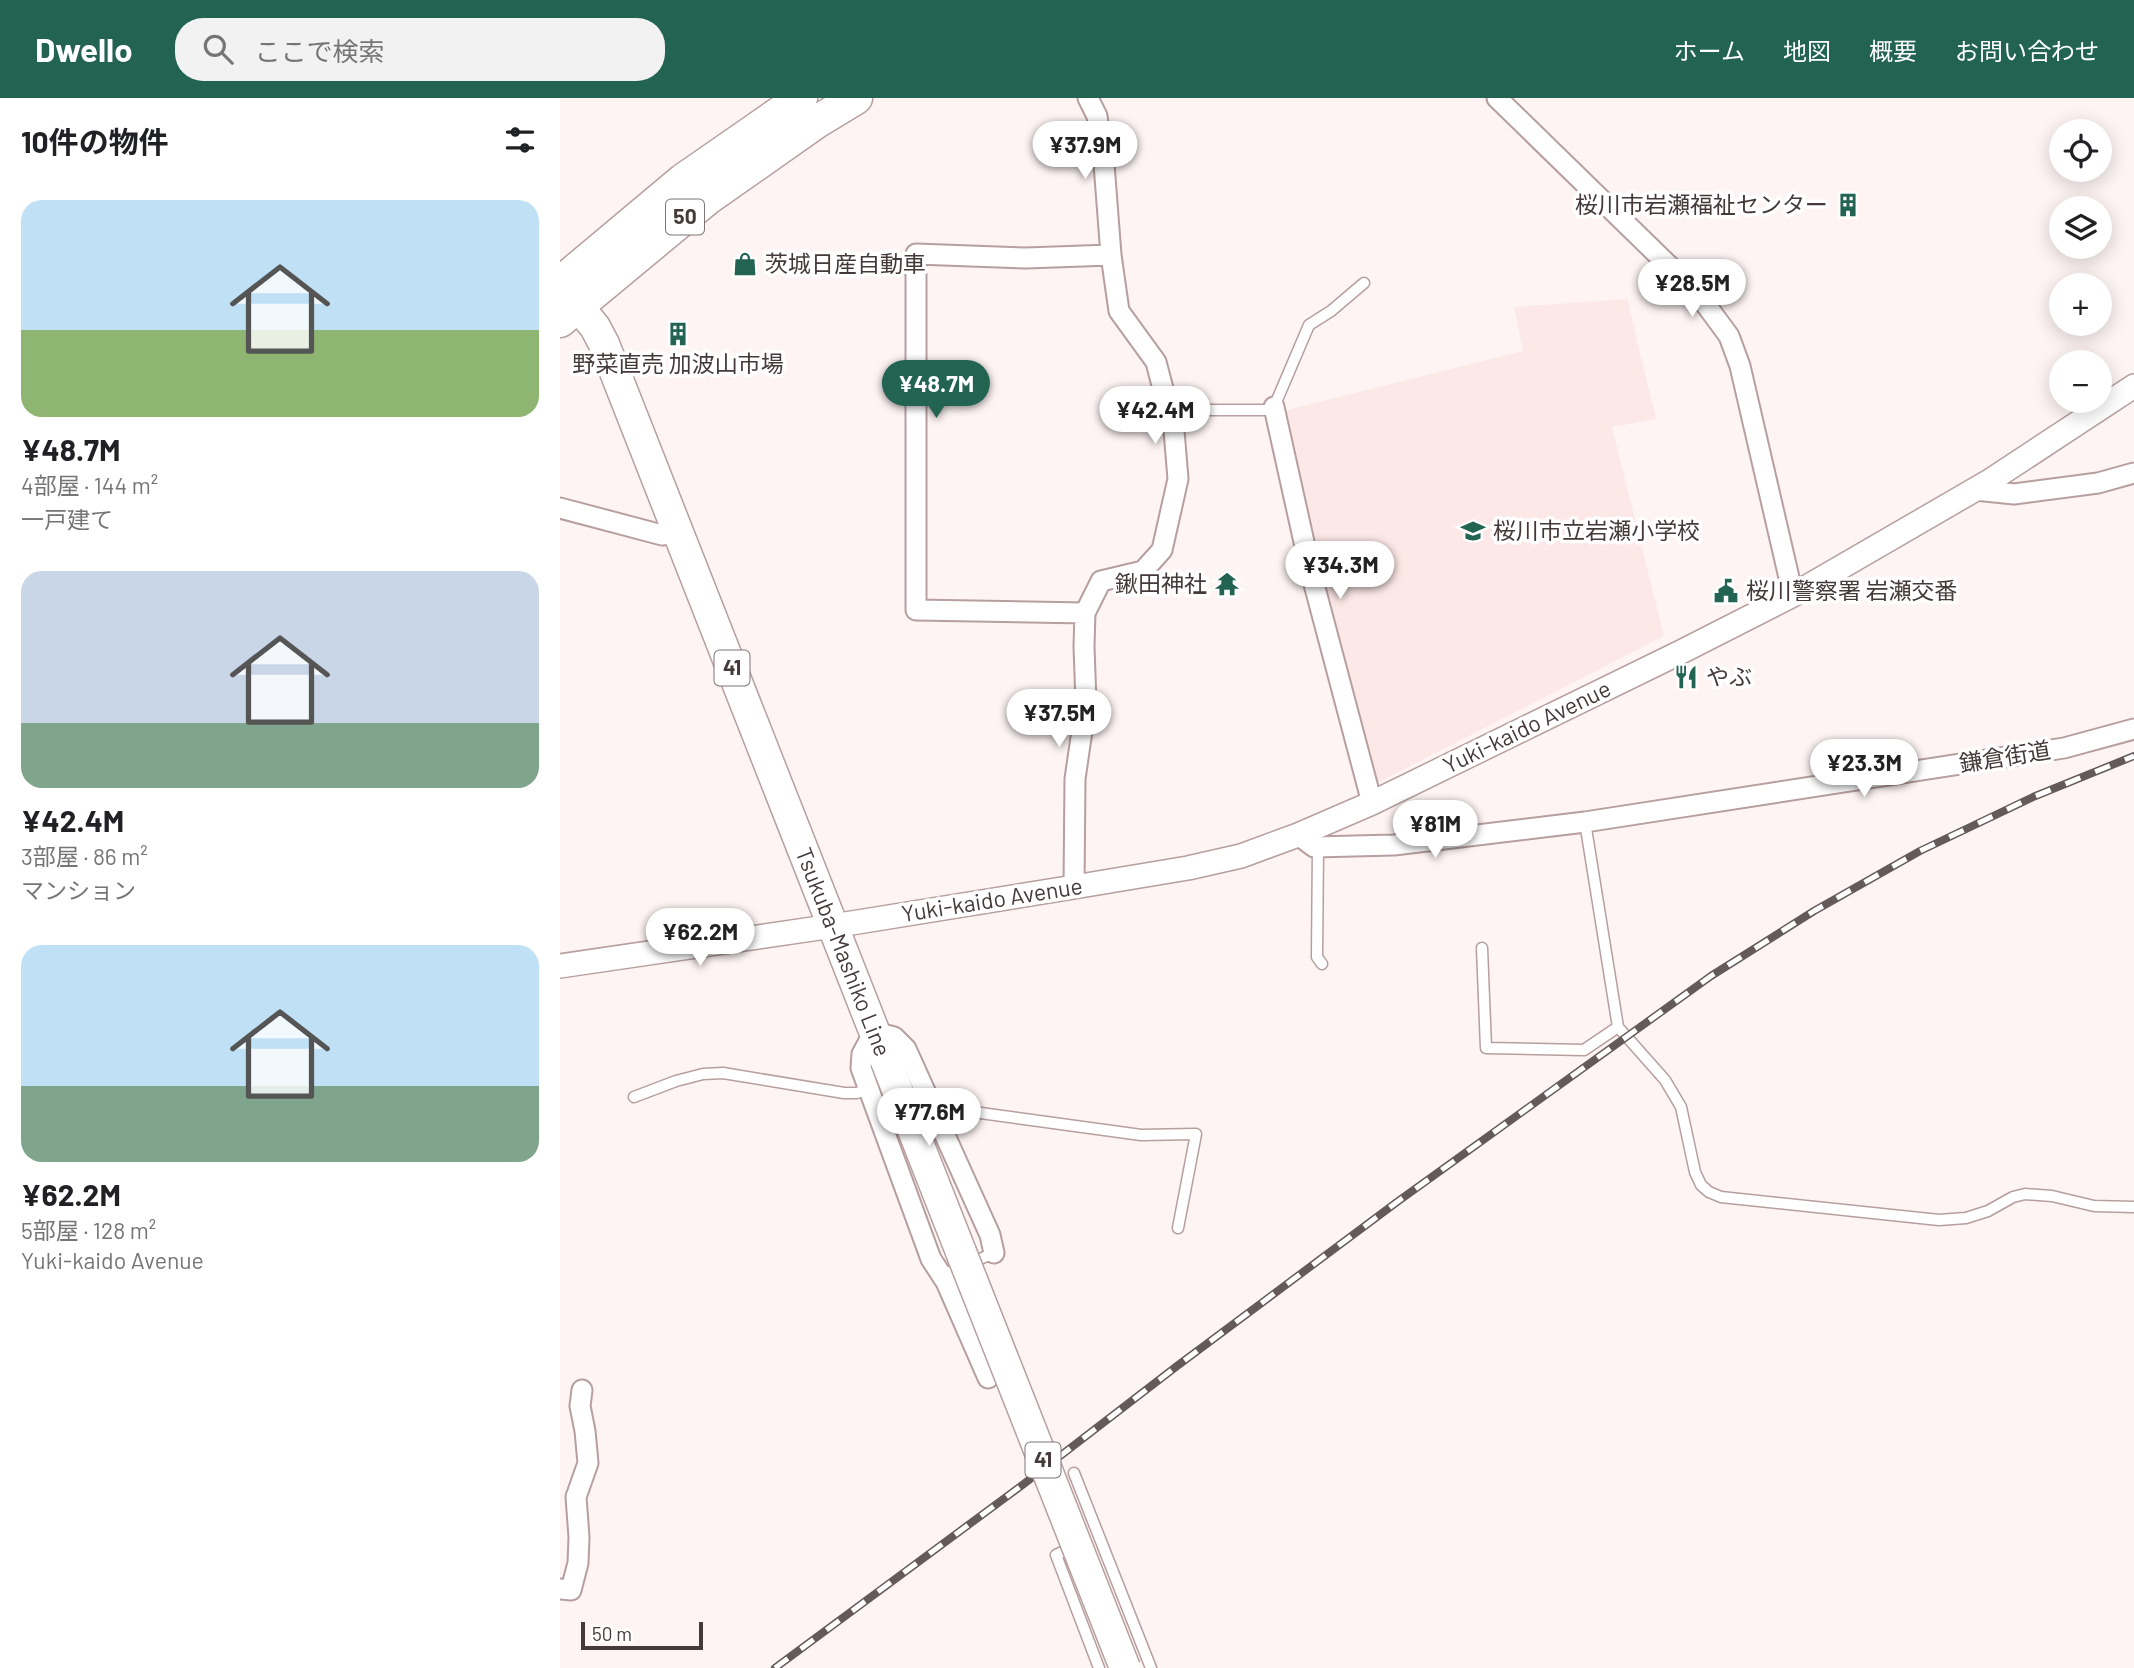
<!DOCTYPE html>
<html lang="ja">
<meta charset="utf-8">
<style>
:root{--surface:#fff;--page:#f2f2f2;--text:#202124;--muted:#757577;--accent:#226352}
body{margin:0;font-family:Barlow,"Noto Sans JP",sans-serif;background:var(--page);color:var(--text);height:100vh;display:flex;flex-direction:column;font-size:26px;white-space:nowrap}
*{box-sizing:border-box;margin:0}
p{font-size:23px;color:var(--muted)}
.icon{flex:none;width:38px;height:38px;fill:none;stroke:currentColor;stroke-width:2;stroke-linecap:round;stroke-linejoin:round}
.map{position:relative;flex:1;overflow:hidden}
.side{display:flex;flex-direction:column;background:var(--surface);width:560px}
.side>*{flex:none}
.buttons{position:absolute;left:1489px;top:21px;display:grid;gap:14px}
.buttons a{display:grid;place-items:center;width:63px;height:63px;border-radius:50%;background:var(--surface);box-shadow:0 4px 18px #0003;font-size:35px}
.scale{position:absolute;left:21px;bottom:18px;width:122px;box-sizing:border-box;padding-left:7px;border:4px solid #443a39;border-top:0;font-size:19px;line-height:24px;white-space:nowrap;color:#443a39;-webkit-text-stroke:5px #fff;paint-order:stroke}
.price{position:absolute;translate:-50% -60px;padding:0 16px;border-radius:24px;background:#fff;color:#222;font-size:23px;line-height:46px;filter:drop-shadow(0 2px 4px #0008)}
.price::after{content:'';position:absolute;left:50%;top:42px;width:21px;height:16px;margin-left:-10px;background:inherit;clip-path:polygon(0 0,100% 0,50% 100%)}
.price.selected{background:var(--accent);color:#fff}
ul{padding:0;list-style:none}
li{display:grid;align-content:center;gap:14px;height:371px;padding:0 21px}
li span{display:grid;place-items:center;height:217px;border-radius:21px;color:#555}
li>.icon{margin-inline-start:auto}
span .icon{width:126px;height:126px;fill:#fffc;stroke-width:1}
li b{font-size:30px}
h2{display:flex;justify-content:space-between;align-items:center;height:84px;padding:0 21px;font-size:30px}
header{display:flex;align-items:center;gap:42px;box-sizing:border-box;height:98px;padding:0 35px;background:var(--accent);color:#fff}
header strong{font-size:33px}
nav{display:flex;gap:38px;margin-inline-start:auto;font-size:24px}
.search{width:490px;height:63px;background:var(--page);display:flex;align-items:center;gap:18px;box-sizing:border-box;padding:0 24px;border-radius:28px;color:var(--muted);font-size:26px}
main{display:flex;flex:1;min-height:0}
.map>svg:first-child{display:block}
</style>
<header>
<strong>Dwello</strong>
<div class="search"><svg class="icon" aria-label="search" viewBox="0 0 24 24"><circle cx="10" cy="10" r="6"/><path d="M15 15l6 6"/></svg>ここで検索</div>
<nav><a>ホーム</a><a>地図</a><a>概要</a><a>お問い合わせ</a></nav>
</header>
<main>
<section class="side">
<h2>10件の物件<svg class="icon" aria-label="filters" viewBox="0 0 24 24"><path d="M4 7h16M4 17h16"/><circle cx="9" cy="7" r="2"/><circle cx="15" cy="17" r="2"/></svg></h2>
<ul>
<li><span style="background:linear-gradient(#bfe0f5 60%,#8fb573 0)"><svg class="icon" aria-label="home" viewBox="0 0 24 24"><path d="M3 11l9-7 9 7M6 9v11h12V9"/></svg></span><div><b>¥48.7M</b><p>4部屋 · 144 m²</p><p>一戸建て</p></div></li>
<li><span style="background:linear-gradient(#c9d6e8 70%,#7fa58c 0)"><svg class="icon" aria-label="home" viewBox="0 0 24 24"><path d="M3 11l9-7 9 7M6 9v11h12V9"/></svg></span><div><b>¥42.4M</b><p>3部屋 · 86 m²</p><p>マンション</p></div></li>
<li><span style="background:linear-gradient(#bfe0f5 65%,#7fa58c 0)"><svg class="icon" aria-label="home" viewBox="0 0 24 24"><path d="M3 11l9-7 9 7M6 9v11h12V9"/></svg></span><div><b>¥62.2M</b><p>5部屋 · 128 m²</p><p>Yuki-kaido Avenue</p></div></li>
</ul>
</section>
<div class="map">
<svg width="1574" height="1570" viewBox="0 0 1574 1570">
<rect width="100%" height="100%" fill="#fef4f4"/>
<path fill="#fce8e7" d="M1067 201 1096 321 1052 329 1104 538 813 687 719 314 963 253 954 209Z"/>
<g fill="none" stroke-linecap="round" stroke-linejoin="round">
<g stroke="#b69f9e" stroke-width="13">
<path id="service" d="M608 312H706L714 309 749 227 771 213 804 185
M1025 724 1058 929 1105 982 1121 1009 1135 1074 1141 1087 1149 1094 1161 1099 1379 1122 1406 1120 1428 1113 1453 1099 1465 1096 1492 1098 1534 1108 1574 1109
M758 749 757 859 762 866
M922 850 926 950 1024 952 1058 929
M74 999 116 983 143 976 163 975 284 995H297L308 991
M374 1011 384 1010 581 1037 636 1036 618 1130
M382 1177 434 1155
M514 1375 591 1570
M513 1449 496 1457 539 1570"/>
</g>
<g stroke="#b69f9e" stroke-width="23">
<path id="minor" d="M937 0 1138 196 1169 238 1180 268 1233 497
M714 309 750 471 812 705
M1415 392 1454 396 1538 385 1574 375
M0 410 102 437 119 435
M525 515 356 512V156L466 160 551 157
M738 737 754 749 834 747 1025 724 1504 650 1574 631
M514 789 515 681 526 605 524 548 525 515 541 483 583 473 602 452 618 381 614 333 596 264 559 213 551 157 544 66 537 18 528 0
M428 1280 386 1184 371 1161 301 970 302 956 314 934 334 939 346 951 430 1137 434 1155
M0 1491 11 1492 18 1465 19 1439 16 1399 28 1365 25 1333 20 1308 22 1292"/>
</g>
<g stroke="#b69f9e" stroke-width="26">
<path id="tertiary" d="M0 868 273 828 514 789 628 770 681 758 738 737 812 705 1121 554 1233 497 1428 384 1574 288"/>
</g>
<g stroke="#b69f9e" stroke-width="33">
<g id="primary">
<path id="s1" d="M3 190 35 229 44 246 401 1154"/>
</g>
</g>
<g stroke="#b69f9e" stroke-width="35">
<path id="trunk" d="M0 185 123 82 241 0
M0 223 147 101 258 23 296 0"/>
</g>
<use href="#service" stroke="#fff" stroke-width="10"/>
<use href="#minor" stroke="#fff" stroke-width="19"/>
<use href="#tertiary" stroke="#fff" stroke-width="23"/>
<use href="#primary" stroke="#fff" stroke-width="30"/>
<use href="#trunk" stroke="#fff" stroke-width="32"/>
<g stroke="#645a59" stroke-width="8">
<path id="rail" d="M215 1570 465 1385 617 1268 837 1104 1151 878 1254 813 1360 753 1473 699 1574 658"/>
</g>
<use href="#rail" stroke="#fff" stroke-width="5" stroke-dasharray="16" stroke-linecap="butt"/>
<g stroke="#b69f9e" stroke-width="33" stroke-linecap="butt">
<path id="primary-bridge" d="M401 1154 565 1570"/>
</g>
<use href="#primary-bridge" stroke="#fff" stroke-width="30"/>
</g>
<defs>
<g id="building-bare" transform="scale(1.89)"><path d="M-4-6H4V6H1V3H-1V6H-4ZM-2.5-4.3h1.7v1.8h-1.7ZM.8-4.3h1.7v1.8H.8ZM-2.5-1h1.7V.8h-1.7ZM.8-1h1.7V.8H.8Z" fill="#226352" stroke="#fff" stroke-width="2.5" paint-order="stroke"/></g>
<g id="shop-bare" transform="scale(1.89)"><path d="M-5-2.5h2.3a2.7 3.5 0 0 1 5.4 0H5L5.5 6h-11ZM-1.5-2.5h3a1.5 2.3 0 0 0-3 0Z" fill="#226352" stroke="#fff" stroke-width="2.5" paint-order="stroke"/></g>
<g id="school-bare" transform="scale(1.89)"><path d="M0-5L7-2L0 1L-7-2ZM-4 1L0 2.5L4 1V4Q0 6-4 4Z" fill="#226352" stroke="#fff" stroke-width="2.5" paint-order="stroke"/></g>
<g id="temple-bare" transform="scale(1.89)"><path d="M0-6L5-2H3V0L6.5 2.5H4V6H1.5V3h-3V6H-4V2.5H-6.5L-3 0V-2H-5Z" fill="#226352" stroke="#fff" stroke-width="2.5" paint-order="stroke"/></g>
<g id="civic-bare" transform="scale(1.89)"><path d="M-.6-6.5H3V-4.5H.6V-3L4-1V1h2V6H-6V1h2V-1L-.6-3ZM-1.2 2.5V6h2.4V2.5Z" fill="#226352" stroke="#fff" stroke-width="2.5" paint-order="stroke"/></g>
<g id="restaurant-bare" transform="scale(1.89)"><path d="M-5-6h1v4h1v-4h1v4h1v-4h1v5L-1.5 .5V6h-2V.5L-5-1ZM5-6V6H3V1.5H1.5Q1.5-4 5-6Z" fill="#226352" stroke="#fff" stroke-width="2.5" paint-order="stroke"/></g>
</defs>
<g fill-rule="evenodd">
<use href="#building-bare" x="1288" y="107"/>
<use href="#shop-bare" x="185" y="166"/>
<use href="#building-bare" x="118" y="236"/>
<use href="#school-bare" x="913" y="433"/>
<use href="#temple-bare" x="667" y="486"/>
<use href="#civic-bare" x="1166" y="493"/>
<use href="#restaurant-bare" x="1126" y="579"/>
</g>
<g text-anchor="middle" stroke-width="7" stroke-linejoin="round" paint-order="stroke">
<g fill="#fff" stroke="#7c7574" stroke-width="2">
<rect x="106" y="101.5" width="38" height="35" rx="5"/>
<rect x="154.5" y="552.5" width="35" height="35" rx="5"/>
<rect x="465.5" y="1344.5" width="35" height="35" rx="5"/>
</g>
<g font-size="21" font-weight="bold" fill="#443a39">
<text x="125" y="126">50</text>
<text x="172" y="577">41</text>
<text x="483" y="1369">41</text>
</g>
<g font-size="23" fill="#443a39" stroke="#fff" text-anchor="start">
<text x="1268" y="115" text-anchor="end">桜川市岩瀬福祉センター</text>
<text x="205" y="174">茨城日産自動車</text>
<text x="118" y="274" text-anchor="middle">野菜直売 加波山市場</text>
<text x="933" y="441">桜川市立岩瀬小学校</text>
<text x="647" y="494" text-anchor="end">鍬田神社</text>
<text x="1186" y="501">桜川警察署 岩瀬交番</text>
<text x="1146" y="587">やぶ</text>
</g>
<g font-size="23" fill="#443a39" stroke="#fff">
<text transform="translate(967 629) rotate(-26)" y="8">Yuki-kaido Avenue</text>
<text transform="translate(1445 659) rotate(-9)" y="8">鎌倉街道</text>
<text transform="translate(432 802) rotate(-9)" y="8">Yuki-kaido Avenue</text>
<text dy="8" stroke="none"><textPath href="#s1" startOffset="723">Tsukuba-Mashiko Line</textPath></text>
</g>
</g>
</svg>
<div class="buttons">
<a><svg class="icon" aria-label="locate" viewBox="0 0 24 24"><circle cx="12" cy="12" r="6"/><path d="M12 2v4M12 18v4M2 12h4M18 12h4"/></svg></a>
<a><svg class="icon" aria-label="layers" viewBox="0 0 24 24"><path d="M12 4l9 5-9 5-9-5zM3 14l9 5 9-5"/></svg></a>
<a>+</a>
<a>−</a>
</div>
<div class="scale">50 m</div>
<b class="price" style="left:525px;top:83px">¥37.9M</b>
<b class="price" style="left:1132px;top:221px">¥28.5M</b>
<b class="price selected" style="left:376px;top:322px">¥48.7M</b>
<b class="price" style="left:595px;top:348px">¥42.4M</b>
<b class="price" style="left:780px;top:503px">¥34.3M</b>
<b class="price" style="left:499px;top:651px">¥37.5M</b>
<b class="price" style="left:1304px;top:701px">¥23.3M</b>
<b class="price" style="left:875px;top:762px">¥81M</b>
<b class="price" style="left:140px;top:870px">¥62.2M</b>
<b class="price" style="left:369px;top:1050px">¥77.6M</b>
</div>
</main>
